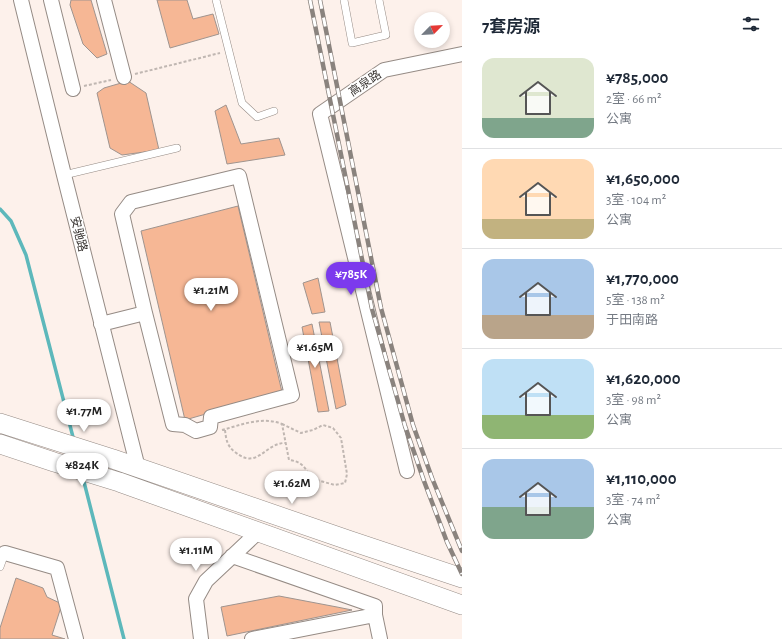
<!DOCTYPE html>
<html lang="zh">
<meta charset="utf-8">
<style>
:root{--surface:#fff;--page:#f6f6f7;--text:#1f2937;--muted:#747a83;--line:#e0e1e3;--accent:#7c3aed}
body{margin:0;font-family:"Alegreya Sans","Noto Sans SC",sans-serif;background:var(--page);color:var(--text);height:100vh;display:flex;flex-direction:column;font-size:15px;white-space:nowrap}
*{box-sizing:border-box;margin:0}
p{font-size:13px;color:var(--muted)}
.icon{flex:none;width:22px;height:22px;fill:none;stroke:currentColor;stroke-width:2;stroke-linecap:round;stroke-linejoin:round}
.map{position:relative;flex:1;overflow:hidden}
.drawer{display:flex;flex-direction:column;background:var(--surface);width:320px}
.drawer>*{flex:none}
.needle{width:26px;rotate:66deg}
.tools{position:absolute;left:414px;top:12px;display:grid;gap:8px}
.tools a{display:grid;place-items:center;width:36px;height:36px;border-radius:50%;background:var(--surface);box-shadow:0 2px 6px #0003;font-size:20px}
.price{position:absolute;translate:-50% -34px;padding:0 9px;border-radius:14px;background:#fff;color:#222;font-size:13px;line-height:26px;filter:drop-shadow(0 1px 2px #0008)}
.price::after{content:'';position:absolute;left:50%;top:24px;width:12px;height:9px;margin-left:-6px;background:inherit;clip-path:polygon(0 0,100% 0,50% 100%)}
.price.active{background:var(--accent);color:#fff}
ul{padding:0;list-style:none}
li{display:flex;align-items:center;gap:12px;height:100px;padding:0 20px}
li+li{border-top:1px solid var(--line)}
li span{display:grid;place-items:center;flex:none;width:112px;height:80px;border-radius:12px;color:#555}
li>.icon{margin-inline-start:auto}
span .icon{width:48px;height:48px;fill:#fffc;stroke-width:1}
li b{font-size:17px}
h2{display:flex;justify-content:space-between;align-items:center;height:48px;padding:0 20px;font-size:17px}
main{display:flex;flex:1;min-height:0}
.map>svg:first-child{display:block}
</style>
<main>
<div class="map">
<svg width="462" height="639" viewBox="0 0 462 639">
<rect width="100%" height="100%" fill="#fdf1eb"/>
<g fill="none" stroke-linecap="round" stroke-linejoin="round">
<path stroke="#5db8bb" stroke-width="3.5" d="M0 209 11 221 26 255 74 441
M83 478 124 639"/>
</g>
<path fill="#f6b795" stroke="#9f948f" d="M71 0H91L107 54 97 58 83 44 70 5Z
M157 0H187L193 19 213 14 219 34 170 48Z
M128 81 146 93 159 150 122 155 110 148 97 93 104 88Z
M226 105 241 144 279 138 285 155 227 164 215 111Z
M238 206 282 392 185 420 141 231Z
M318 278 325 312 312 314 303 283Z
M319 322H330L346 405 336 409Z
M312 324 329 411 318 412 302 327Z
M16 578 43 588 47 597 62 604 52 635 65 639H0V628Z
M279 596 337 607 352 610 227 636 221 607Z"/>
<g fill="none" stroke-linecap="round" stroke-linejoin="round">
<g stroke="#958b85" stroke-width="8">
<path id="lane" d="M216 0 242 103 257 117 274 111
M344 0 352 43 386 35 379 0
M64 175 177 148
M0 567 5 553 4 552"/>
</g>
<g stroke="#958b85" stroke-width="16">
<path id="street" d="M21 0 64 175 138 468
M51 0 73 89
M104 0 124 77
M101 324 145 313 122 214 131 202 239 176 292 395 211 417 210 427 196 431 185 425 173 424 145 313
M407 471 320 114 384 70 462 54
M5 553 57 568 76 639
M232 556 375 606V615L252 639
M375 615 380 639
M201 639 196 599 206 581 258 532"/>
</g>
<g stroke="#958b85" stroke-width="20">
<path id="secondary" d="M0 423 113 459 348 540 462 578
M0 444 54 462 119 482 462 605"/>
</g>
<path stroke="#c0b7b2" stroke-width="2" stroke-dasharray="3 2" stroke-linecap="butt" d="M135 74 220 53
M84 86 111 80
M222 430C241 425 262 416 282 424L289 460C300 461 307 467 309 478L335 485 345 483 347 474 341 438 333 428 323 425 313 430 301 433 282 424
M225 430C226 439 227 446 235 452 258 471 265 442 286 443"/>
<use href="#lane" stroke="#fff" stroke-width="7"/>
<use href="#street" stroke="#fff" stroke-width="14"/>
<use href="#secondary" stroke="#fff" stroke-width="19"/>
<g stroke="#8a837e" stroke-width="4.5">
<path id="rail" d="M310 0 372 309 405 426 424 481 447 542 462 574
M320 0 381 308 413 425 432 478 462 551"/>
</g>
<use href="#rail" stroke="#fff" stroke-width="3" stroke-dasharray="9" stroke-linecap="butt"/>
</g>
<g text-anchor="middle" stroke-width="3" stroke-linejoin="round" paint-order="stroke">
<g font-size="12" fill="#3a3633" stroke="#fff">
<text transform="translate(365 83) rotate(-34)" y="4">高泉路</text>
<text transform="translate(79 234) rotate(76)" y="4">安驰路</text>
</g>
</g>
</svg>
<div class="tools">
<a><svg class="needle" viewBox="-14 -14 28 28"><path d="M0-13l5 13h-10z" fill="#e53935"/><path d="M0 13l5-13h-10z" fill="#747a83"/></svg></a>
</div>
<b class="price active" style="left:351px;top:296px">¥785K</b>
<b class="price" style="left:211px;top:312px">¥1.21M</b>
<b class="price" style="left:315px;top:369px">¥1.65M</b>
<b class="price" style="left:84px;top:433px">¥1.77M</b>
<b class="price" style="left:82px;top:487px">¥824K</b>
<b class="price" style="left:292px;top:505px">¥1.62M</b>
<b class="price" style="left:196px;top:572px">¥1.11M</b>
</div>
<section class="drawer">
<h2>7套房源<svg class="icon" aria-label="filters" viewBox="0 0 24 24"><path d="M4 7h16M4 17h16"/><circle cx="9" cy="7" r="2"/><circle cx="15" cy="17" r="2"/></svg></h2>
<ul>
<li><span style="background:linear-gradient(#dfe7d0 75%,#7fa58c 0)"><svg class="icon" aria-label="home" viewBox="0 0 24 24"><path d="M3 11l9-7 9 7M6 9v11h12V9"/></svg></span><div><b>¥785,000</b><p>2室 · 66 m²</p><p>公寓</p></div></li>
<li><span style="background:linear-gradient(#ffd9b3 75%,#c2b280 0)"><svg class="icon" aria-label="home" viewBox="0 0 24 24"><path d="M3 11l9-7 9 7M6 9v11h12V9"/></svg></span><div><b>¥1,650,000</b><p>3室 · 104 m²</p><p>公寓</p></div></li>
<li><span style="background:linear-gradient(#a9c7e8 70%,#b9a48a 0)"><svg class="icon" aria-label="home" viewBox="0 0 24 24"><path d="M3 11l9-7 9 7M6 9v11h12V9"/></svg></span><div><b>¥1,770,000</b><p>5室 · 138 m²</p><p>于田南路</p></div></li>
<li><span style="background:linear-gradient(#bfe0f5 70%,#8fb573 0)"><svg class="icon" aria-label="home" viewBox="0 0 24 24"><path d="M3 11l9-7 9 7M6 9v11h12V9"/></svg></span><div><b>¥1,620,000</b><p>3室 · 98 m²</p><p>公寓</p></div></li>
<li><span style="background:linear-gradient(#a9c7e8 60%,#7fa58c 0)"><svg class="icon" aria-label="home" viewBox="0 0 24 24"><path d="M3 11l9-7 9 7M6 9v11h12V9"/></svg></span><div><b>¥1,110,000</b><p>3室 · 74 m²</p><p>公寓</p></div></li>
</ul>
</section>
</main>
